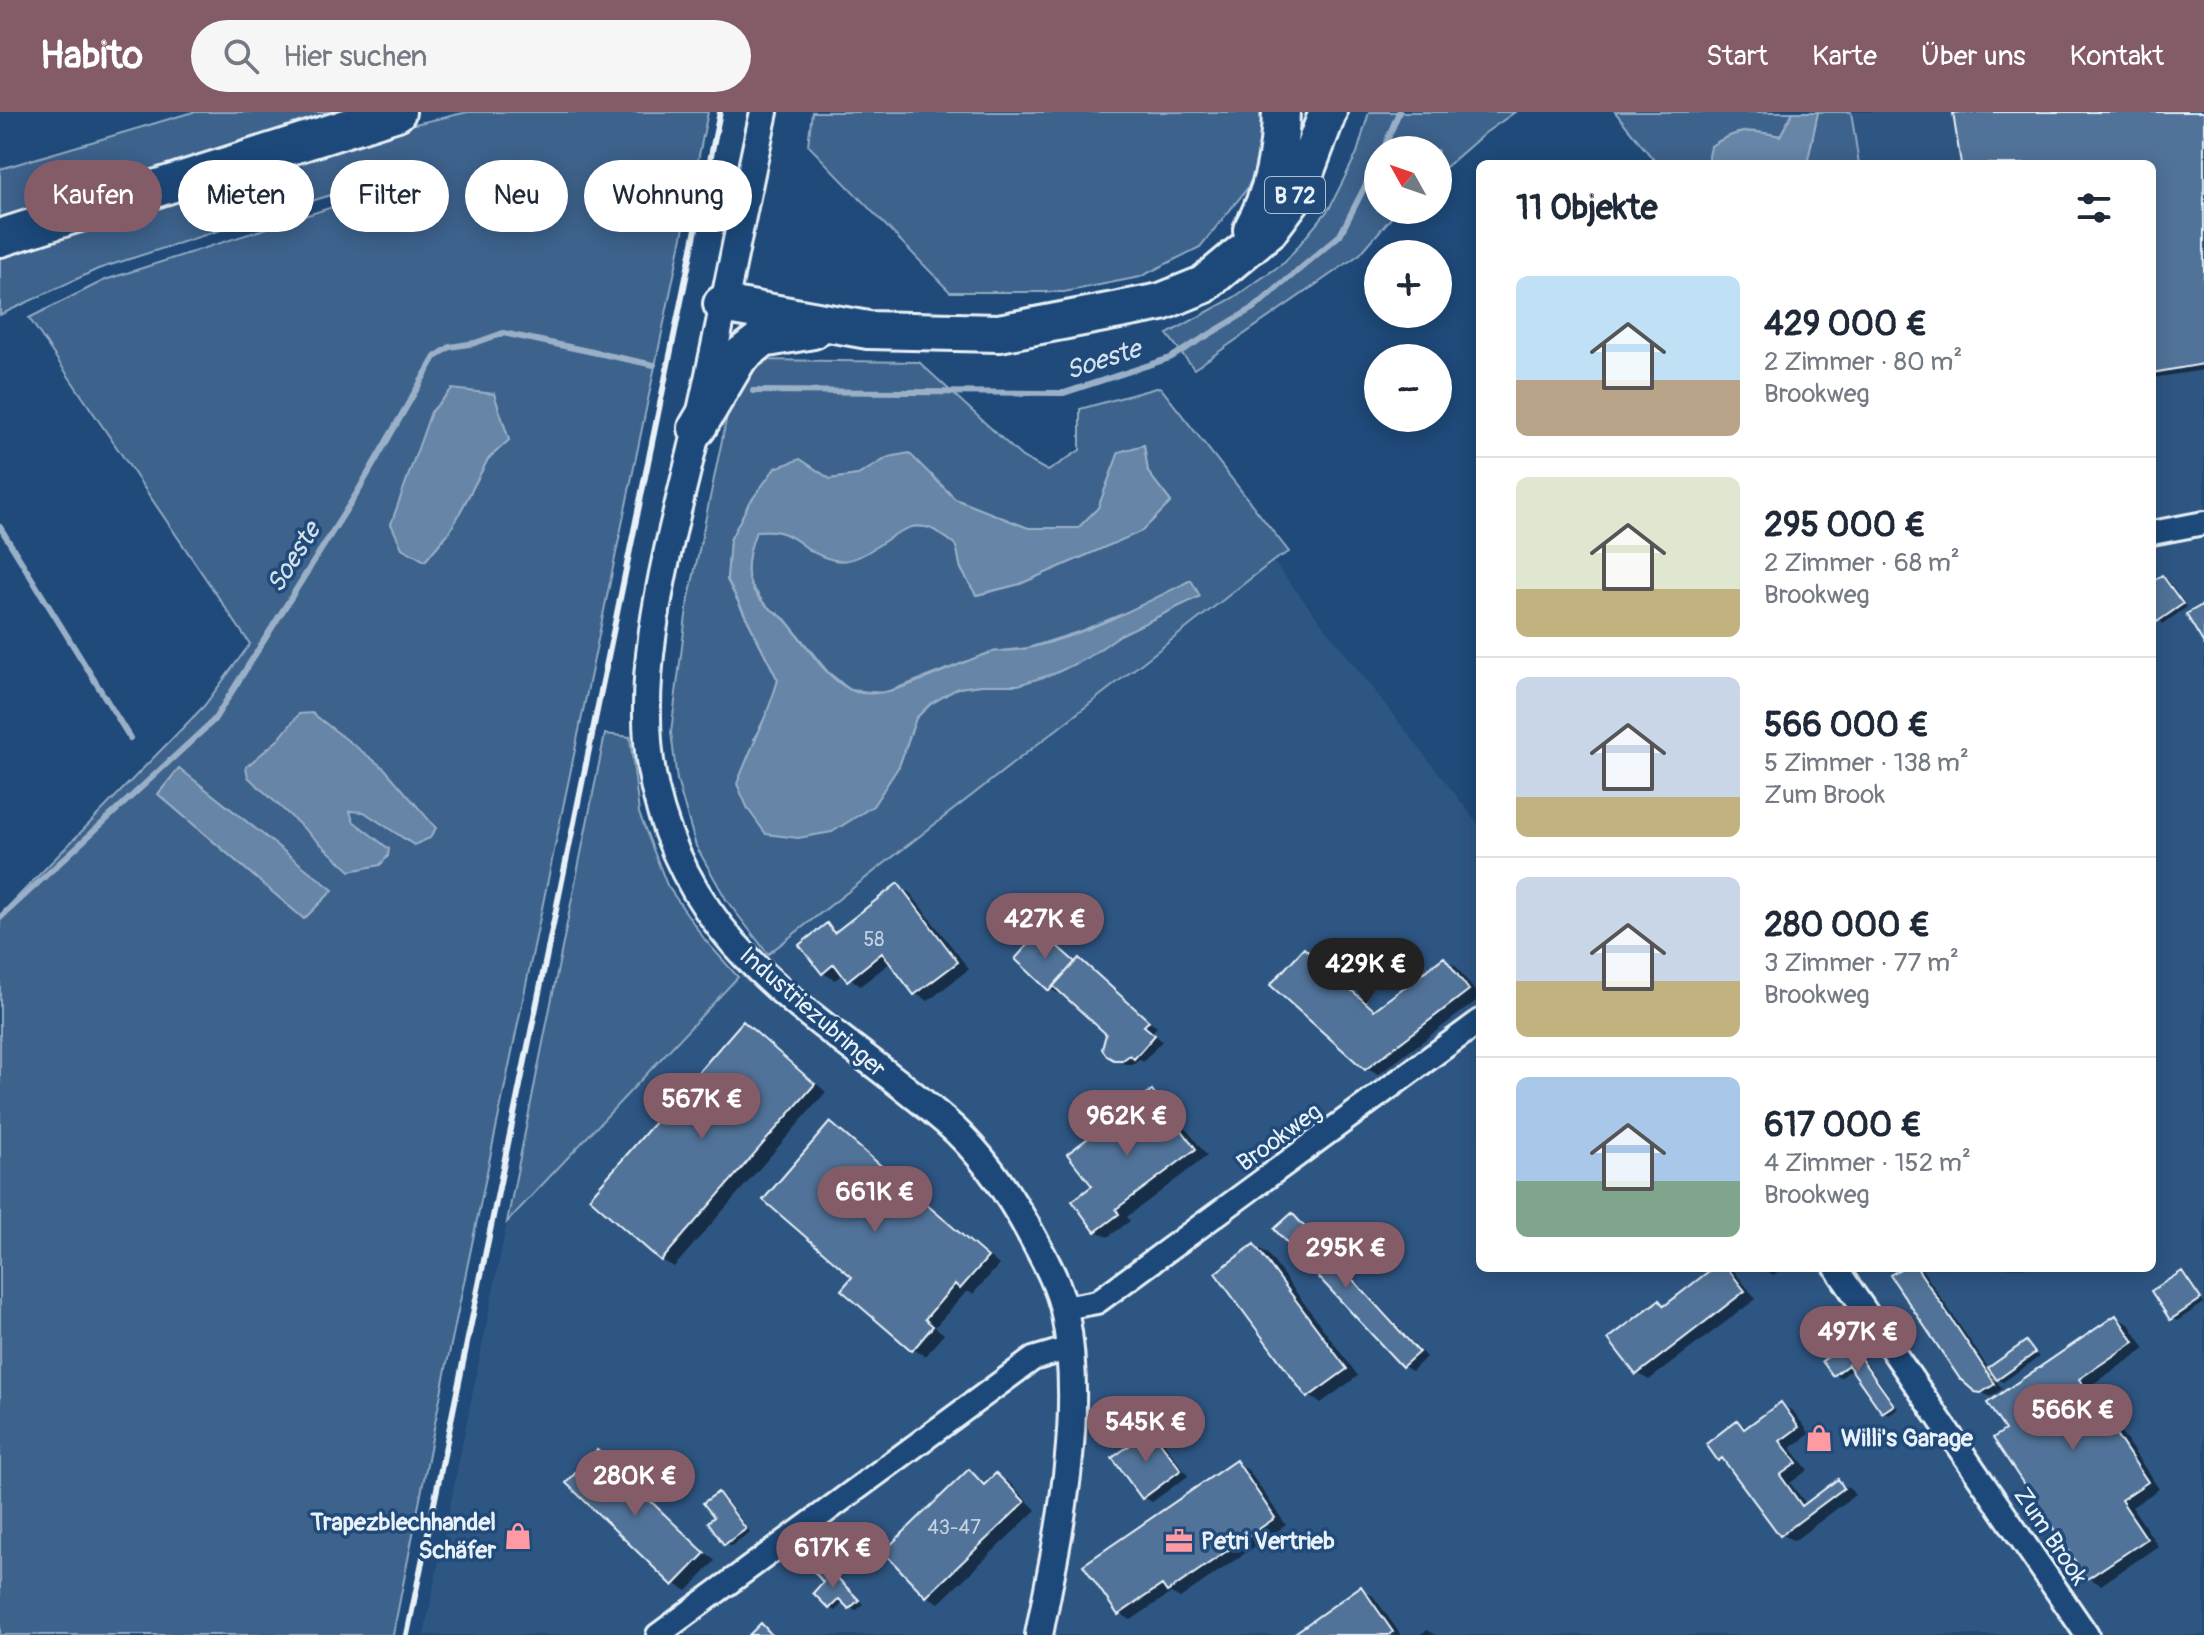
<!DOCTYPE html>
<html lang="de">
<meta charset="utf-8">
<style>
:root{--surface:#fff;--page:#f6f6f7;--text:#1f2937;--muted:#747a83;--line:#e0e1e3;--accent:#845c67}
body{margin:0;font-family:Pangolin,sans-serif;background:var(--page);color:var(--text);height:100vh;display:flex;flex-direction:column;font-size:30px;white-space:nowrap}
*{box-sizing:border-box;margin:0}
p{font-size:26px;color:var(--muted)}
.icon{flex:none;width:44px;height:44px;fill:none;stroke:currentColor;stroke-width:2;stroke-linecap:round;stroke-linejoin:round}
.map{position:relative;flex:1;overflow:hidden}
.details{position:absolute;left:1476px;top:48px;width:680px;height:1112px;display:flex;flex-direction:column;background:var(--surface);border-radius:12px;box-shadow:0 4px 20px #0003}
.details>*{flex:none}
.banner{position:absolute;left:24px;top:48px;width:760px;height:72px;display:flex;gap:16px}
.needle{width:52px;rotate:310deg}
.controls{position:absolute;left:1364px;top:24px;display:grid;gap:16px}
.controls a{display:grid;place-items:center;width:88px;height:88px;border-radius:50%;background:var(--surface);box-shadow:0 4px 20px #0003;font-size:40px}
.price{position:absolute;translate:-50% -68px;padding:0 18px;border-radius:28px;background:var(--accent);color:#fff;font-size:26px;line-height:52px;filter:drop-shadow(0 2px 4px #0008)}
.price::after{content:'';position:absolute;left:50%;top:48px;width:24px;height:18px;margin-left:-12px;background:inherit;clip-path:polygon(0 0,100% 0,50% 100%)}
.price.active{background:#222;color:#fff}
ul{padding:0;list-style:none}
li{display:flex;align-items:center;gap:24px;height:200px;padding:0 40px}
li+li{border-top:2px solid var(--line)}
li span{display:grid;place-items:center;flex:none;width:224px;height:160px;border-radius:12px;color:#555}
li>.icon{margin-inline-start:auto}
span .icon{width:96px;height:96px;fill:#fffc;stroke-width:1}
li b{font-size:34px}
h2{display:flex;justify-content:space-between;align-items:center;height:96px;padding:0 40px;font-size:34px}
.tag{padding:0 28px;border-radius:36px;background:var(--surface);box-shadow:0 4px 20px #0003;font-size:28px;line-height:72px}
.tag.active{background:var(--accent);color:#fff}
header{display:flex;align-items:center;gap:48px;box-sizing:border-box;height:112px;padding:0 40px;background:var(--accent);color:#fff}
header strong{font-size:38px}
nav{display:flex;gap:44px;margin-inline-start:auto;font-size:28px}
.search{width:560px;height:72px;background:var(--page);display:flex;align-items:center;gap:20px;box-sizing:border-box;padding:0 28px;border-radius:44px;color:var(--muted);font-size:30px}
.map>svg:first-child{display:block}
</style>
<header>
<strong>Habito</strong>
<div class="search"><svg class="icon" aria-label="search" viewBox="0 0 24 24"><circle cx="10" cy="10" r="6"/><path d="M15 15l6 6"/></svg>Hier suchen</div>
<nav><a>Start</a><a>Karte</a><a>Über uns</a><a>Kontakt</a></nav>
</header>
<div class="map">
<svg width="2204" height="1523" viewBox="0 0 2204 1523">
<rect width="100%" height="100%" fill="#1f4a7a"/>
<filter id="ink" filterUnits="userSpaceOnUse"><feTurbulence type="fractalNoise" baseFrequency=".0125" numOctaves="2"/><feDisplacementMap in="SourceGraphic" scale="16" xChannelSelector="R" yChannelSelector="G"/><feConvolveMatrix kernelMatrix="1 2 1 2 8 2 1 2 1" color-interpolation-filters="sRGB"/></filter>
<g filter="url(#ink)">
<path fill="#2e5683" d="M1851 0H2204V1523H424L507 1110 738 865 1273 449 1480 714V1156H2152V52H1859Z"/>
<path fill="#3c628c" stroke="#92aac2" stroke-width="2" fill-rule="evenodd" d="M193 0H337L0 109V57Z
M468 0H708L443 1271 393 1523H0V803L204 594 250 532 29 206 105 168 342 92 337 81 98 157 0 203V142L406 14ZM494 282 509 328 488 347 450 419 425 449 402 436ZM179 657 332 778V779L304 807 158 682Z
M812 0H1260L1264 39 1247 77 1200 135 1140 165 1064 180H950L808 33Z
M1369 0H1515L1485 21 1438 62V38H1378V98H1398L1360 142 1194 257 1167 222 1233 186 1285 150 1329 97 1357 41Z
M1615 0H1793L1780 24C1750 17 1738 16 1711 34L1708 52H1657Z
M1818 0H1851L1859 52H1807Z
M758 248 919 250 1022 345 1048 359 1080 338V297L1160 275 1289 440 1273 449 768 842 727 789 696 734 677 668 671 620 687 496 728 299ZM1144 333 1148 360 1171 390 1142 419 1020 472 977 483 961 457 956 433 931 415 907 414 877 434 812 440C792 423 783 416 756 419L749 438 747 466 765 493 785 507 827 559 850 578 884 581 992 540 1028 536 1078 520 1130 499 1200 484 1120 523 1087 546 981 573 958 576 931 592 916 606 899 654 754 627 769 598 778 568 727 468 730 429 748 393 800 347 830 367 858 363 889 345 932 363 955 387 1028 416H1078L1098 396 1119 340Z
M605 622 630 625 639 701 667 773 705 828 738 865 507 1110Z"/>
<path fill="#6685a7" stroke="#9ab0c7" stroke-width="2" d="M1793 0H1818L1807 52 1708 51 1711 34C1739 16 1750 18 1780 24Z
M452 277 494 282 509 328 488 347 450 419 425 449 402 436 391 412 431 300Z
M1144 333 1148 360 1171 390 1142 419 1020 472 976 483C971 474 965 465 961 456 958 449 959 438 955 433 951 428 944 425 940 422 901 393 874 456 834 448 799 441 798 414 756 419 745 449 741 472 768 495 775 500 782 504 787 510 806 532 823 563 849 577 884 596 956 549 993 540 1005 538 1017 539 1029 536 1087 522 1140 494 1191 468L1200 484 1120 523 1087 546 1056 561 1018 573H981L958 576 930 592 916 606 899 654 873 694 832 720 798 726 766 722 748 697 737 672C750 637 768 604 778 568L727 467 730 428 748 393 775 356 800 347 830 367 858 363 889 345 909 341 955 387 1028 416H1078L1098 396 1119 340Z
M312 601 385 657 436 716 430 726 414 733 364 700 350 699 353 709 389 737 388 744 380 753 350 759 248 665 246 655 279 627 299 602Z
M179 656 333 778 304 807 158 682Z"/>
<path fill="#0007" d="M1973 0H2204V258L2152 266V52H1963Z
M2162 465 2168 468 2187 495 2163 512 2152 500V472Z
M898 774 910 781 969 857 928 889 916 882 891 850 860 874 844 861 835 868 823 861 827 814 838 820Z
M1041 821 1077 851 1080 848 1088 853 1157 915 1152 920 1162 929 1143 950 1139 947 1133 952H1125L1109 943 1108 921 1062 879 1059 882 1050 877Z
M1304 838 1316 845 1377 899 1444 847 1456 854 1480 886 1378 963 1366 956Z
M743 912 755 919 826 980 674 1155 662 1148 591 1086Z
M1152 981 1164 988 1207 1044 1127 1105 1130 1109 1108 1125 1096 1119 1094 1075Z
M830 1012 842 1019 999 1153 973 1182 967 1179 935 1215 944 1222 925 1244 913 1237Z
M1292 1104 1301 1109 1426 1245 1412 1259 1403 1254Z
M1255 1134 1267 1141 1358 1264 1321 1291 1309 1284Z
M1717 1156 1734 1159 1756 1187 1649 1268 1637 1261 1659 1190 1666 1194Z
M1764 1156H1783L1773 1163Z
M1905 1156H1921L1989 1257 2026 1231 2039 1245 2003 1270 1994 1265 2002 1277 1991 1285 1976 1278Z
M2182 1161 2187 1164 2204 1191 2177 1209 2172 1206Z
M2116 1206 2129 1212 2145 1237 2090 1274 2159 1377 2132 1395 2158 1434 2101 1473 2089 1466 2008 1318Z
M1850 1232 1855 1235 1898 1296 1889 1303 1884 1300 1853 1257 1840 1266 1825 1250Z
M1781 1292 1793 1299 1810 1322 1791 1336 1808 1358 1790 1371 1807 1393 1838 1370 1850 1377 1855 1383 1794 1429 1781 1422 1730 1353 1720 1347 1738 1310 1748 1316Z
M1151 1320 1160 1325 1188 1364 1152 1390 1144 1385Z
M597 1341 609 1348 715 1449 687 1479 675 1472 568 1371Z
M1236 1351 1248 1358 1286 1413 1180 1486 1171 1481 1131 1508 1119 1501Z
M969 1359 987 1372 997 1363 1009 1370 1036 1398 939 1491 927 1484Z
M718 1382 724 1385 750 1420 731 1434 726 1431 717 1406Z
M829 1458 863 1492 856 1499 844 1490 835 1499 830 1496 826 1470Z
M1361 1477 1373 1484 1401 1523H1296Z
M1427 1518 1436 1523H1419Z"/>
<g fill="none" stroke-linecap="round" stroke-linejoin="round">
<path stroke="#9ab0c7" stroke-width="6" d="M1383 38 1399 0
M753 279 1064 281 1170 246 1255 195 1340 123 1378 49
M0 415 130 626
M0 806 214 608 358 379 435 245 450 235 475 231 503 221 654 253"/>
</g>
<path fill="#517399" stroke="#e8f1f8" stroke-width="2" d="M1961 0H2204V252L2152 261V52H1961L1953 1Z
M2162 463 2183 492 2157 510 2152 504V470Z
M2204 492V532L2186 502Z
M898 771 958 850 914 883 882 841 847 869 834 852 822 862 799 833 827 811 834 821Z
M1040 819 1075 850 1049 879 1015 847Z
M1304 836 1374 898 1444 845 1469 878 1365 958 1270 873Z
M1079 846 1149 909 1144 914 1155 923 1134 947 1130 943 1123 948H1114L1107 944 1102 937 1106 922 1053 874Z
M743 909 815 972 661 1149 589 1086Z
M1152 978 1196 1037 1116 1097 1119 1102 1095 1120 1072 1089 1092 1074 1067 1042Z
M830 1010 988 1145 960 1177 955 1172 925 1207 933 1214 912 1239 841 1178 852 1165 763 1088Z
M1292 1101 1419 1240 1402 1255 1274 1117Z
M1254 1132 1347 1257 1307 1286 1215 1161Z
M1713 1156H1727L1745 1179 1636 1263 1608 1227 1659 1188 1664 1194Z
M1902 1156H1917L1995 1272 1981 1281 1975 1280 1960 1267 1890 1163Z
M2182 1159 2201 1187 2170 1208 2151 1179Z
M2116 1203 2134 1230 2079 1267 2148 1370 2121 1388 2147 1427 2087 1467 1993 1326 2005 1318 1987 1291Z
M2026 1229 2035 1241 1997 1268 1988 1256Z
M1849 1230 1894 1293 1882 1301 1848 1253 1833 1264 1822 1249Z
M1781 1290 1799 1315 1780 1329 1797 1351 1780 1363 1802 1394 1838 1367 1844 1376 1780 1424 1722 1346 1718 1349 1706 1332 1737 1308 1744 1317Z
M1151 1318 1181 1358 1142 1387 1112 1346Z
M597 1338 705 1441 673 1474 566 1371Z
M1236 1348 1275 1406 1167 1480 1162 1473 1118 1503 1083 1453Z
M969 1357 984 1373 996 1361 1025 1390 926 1485 883 1440Z
M718 1380 746 1417 724 1433 708 1410 714 1405 703 1391Z
M824 1452 859 1488 849 1497 839 1487 829 1497 813 1481 823 1470 815 1461Z
M1361 1474 1393 1520 1389 1523H1292Z
M761 1511 772 1523H749Z"/>
<g fill="none" stroke-linecap="round" stroke-linejoin="round">
<g stroke="#e8f1f8" stroke-width="28">
<path id="minor" d="M2152 421 2204 411
M1836 1156 2087 1523
M1064 1196 1097 1190 1480 909
M658 1523 1033 1247 1070 1236"/>
</g>
<g stroke="#e8f1f8" stroke-width="32">
<path id="tertiary" d="M764 0C741 105 721 212 697 317 671 428 629 564 655 677 695 849 824 904 945 1009 981 1040 1010 1083 1032 1124 1045 1148 1060 1175 1065 1202 1085 1308 1059 1419 1039 1523"/>
</g>
<g stroke="#e8f1f8" stroke-width="42">
<path id="trunk" d="M1252 118C1273 80 1280 43 1281 0
M0 126 397 0
M722 192 868 218 999 221 1161 190 1203 173 1269 118 1298 79 1328 0
M697 316 739 245 762 227 813 218"/>
</g>
<use href="#minor" stroke="#1f4a7a" stroke-width="22"/>
<use href="#tertiary" stroke="#1f4a7a" stroke-width="26"/>
<use href="#trunk" stroke="#1f4a7a" stroke-width="36"/>
<path stroke="#e8f1f8" stroke-width="6" d="M407 1523 720 0"/>
</g>
</g>
<defs>
<g id="shop-bare" transform="scale(2.16)"><path d="M-5-2.5h2.3a2.7 3.5 0 0 1 5.4 0H5L5.5 6h-11ZM-1.5-2.5h3a1.5 2.3 0 0 0-3 0Z" fill="#ff9aa2" stroke="#1f4a7a" stroke-width="2.5" paint-order="stroke"/></g>
<g id="office-bare" transform="scale(2.16)"><path d="M-6-3h4V-5.5h4V-3h4V5H-6ZM-1-4.5V-3h2v-1.5ZM-6 0V1H6V0Z" fill="#ff9aa2" stroke="#1f4a7a" stroke-width="2.5" paint-order="stroke"/></g>
</defs>
<g fill-rule="evenodd">
<use href="#shop-bare" x="1819" y="1326"/>
<use href="#shop-bare" x="518" y="1424"/>
<use href="#office-bare" x="1179" y="1429"/>
</g>
<g text-anchor="middle" stroke-width="7" stroke-linejoin="round" paint-order="stroke">
<g font-size="20" fill="#c2d2e0">
<text x="874" y="834">58</text>
<text x="954" y="1422">43-47</text>
</g>
<rect fill="#1f4a7a" stroke="#acbfd2" stroke-width="2" x="1265" y="65" width="60" height="36" rx="6"/>
<g font-size="22" font-weight="bold" fill="#e8f1f8">
<text x="1295" y="91">B 72</text>
</g>
<g font-size="24" fill="#e8f1f8" stroke="#1f4a7a">
<text transform="translate(813 900) rotate(41)" y="8">Industriezubringer</text>
<text transform="translate(1279 1025) rotate(-36)" y="8">Brookweg</text>
<text transform="translate(2051 1424) rotate(56)" y="8">Zum Brook</text>
</g>
<g font-size="24" font-weight="bold" fill="#e8f1f8" stroke="#1f4a7a" text-anchor="start">
<text x="1841" y="1334">Willi's Garage</text>
<text x="496" y="1418" text-anchor="end">Trapezblechhandel<tspan x="496" dy="28">Schäfer</tspan></text>
<text x="1201" y="1437">Petri Vertrieb</text>
</g>
<g font-size="26" font-style="italic" fill="#d4e1ec" stroke="#1f4a7a">
<text transform="translate(1103 247) rotate(-18)" y="9">Soeste</text>
<text transform="translate(293 445) rotate(-58)" y="9">Soeste</text>
</g>
</g>
</svg>
<div class="controls">
<a><svg class="needle" viewBox="-14 -14 28 28"><path d="M0-13l5 13h-10z" fill="#e53935"/><path d="M0 13l5-13h-10z" fill="#747a83"/></svg></a>
<a>+</a>
<a>−</a>
</div>
<b class="price" style="left:1045px;top:849px">427K €</b>
<b class="price active" style="left:1366px;top:894px">429K €</b>
<b class="price" style="left:702px;top:1029px">567K €</b>
<b class="price" style="left:1127px;top:1046px">962K €</b>
<b class="price" style="left:875px;top:1122px">661K €</b>
<b class="price" style="left:1346px;top:1178px">295K €</b>
<b class="price" style="left:1858px;top:1262px">497K €</b>
<b class="price" style="left:2073px;top:1340px">566K €</b>
<b class="price" style="left:1146px;top:1352px">545K €</b>
<b class="price" style="left:635px;top:1406px">280K €</b>
<b class="price" style="left:833px;top:1478px">617K €</b>
<div class="banner">
<a class="tag active">Kaufen</a>
<a class="tag">Mieten</a>
<a class="tag">Filter</a>
<a class="tag">Neu</a>
<a class="tag">Wohnung</a>
</div>
<section class="details">
<h2>11 Objekte<svg class="icon" aria-label="filters" viewBox="0 0 24 24"><path d="M4 7h16M4 17h16"/><circle cx="9" cy="7" r="2"/><circle cx="15" cy="17" r="2"/></svg></h2>
<ul>
<li><span style="background:linear-gradient(#bfe0f5 65%,#b9a48a 0)"><svg class="icon" aria-label="home" viewBox="0 0 24 24"><path d="M3 11l9-7 9 7M6 9v11h12V9"/></svg></span><div><b>429 000 €</b><p>2 Zimmer · 80 m²</p><p>Brookweg</p></div></li>
<li><span style="background:linear-gradient(#dfe7d0 70%,#c2b280 0)"><svg class="icon" aria-label="home" viewBox="0 0 24 24"><path d="M3 11l9-7 9 7M6 9v11h12V9"/></svg></span><div><b>295 000 €</b><p>2 Zimmer · 68 m²</p><p>Brookweg</p></div></li>
<li><span style="background:linear-gradient(#c9d6e8 75%,#c2b280 0)"><svg class="icon" aria-label="home" viewBox="0 0 24 24"><path d="M3 11l9-7 9 7M6 9v11h12V9"/></svg></span><div><b>566 000 €</b><p>5 Zimmer · 138 m²</p><p>Zum Brook</p></div></li>
<li><span style="background:linear-gradient(#c9d6e8 65%,#c2b280 0)"><svg class="icon" aria-label="home" viewBox="0 0 24 24"><path d="M3 11l9-7 9 7M6 9v11h12V9"/></svg></span><div><b>280 000 €</b><p>3 Zimmer · 77 m²</p><p>Brookweg</p></div></li>
<li><span style="background:linear-gradient(#a9c7e8 65%,#7fa58c 0)"><svg class="icon" aria-label="home" viewBox="0 0 24 24"><path d="M3 11l9-7 9 7M6 9v11h12V9"/></svg></span><div><b>617 000 €</b><p>4 Zimmer · 152 m²</p><p>Brookweg</p></div></li>
</ul>
</section>
</div>
